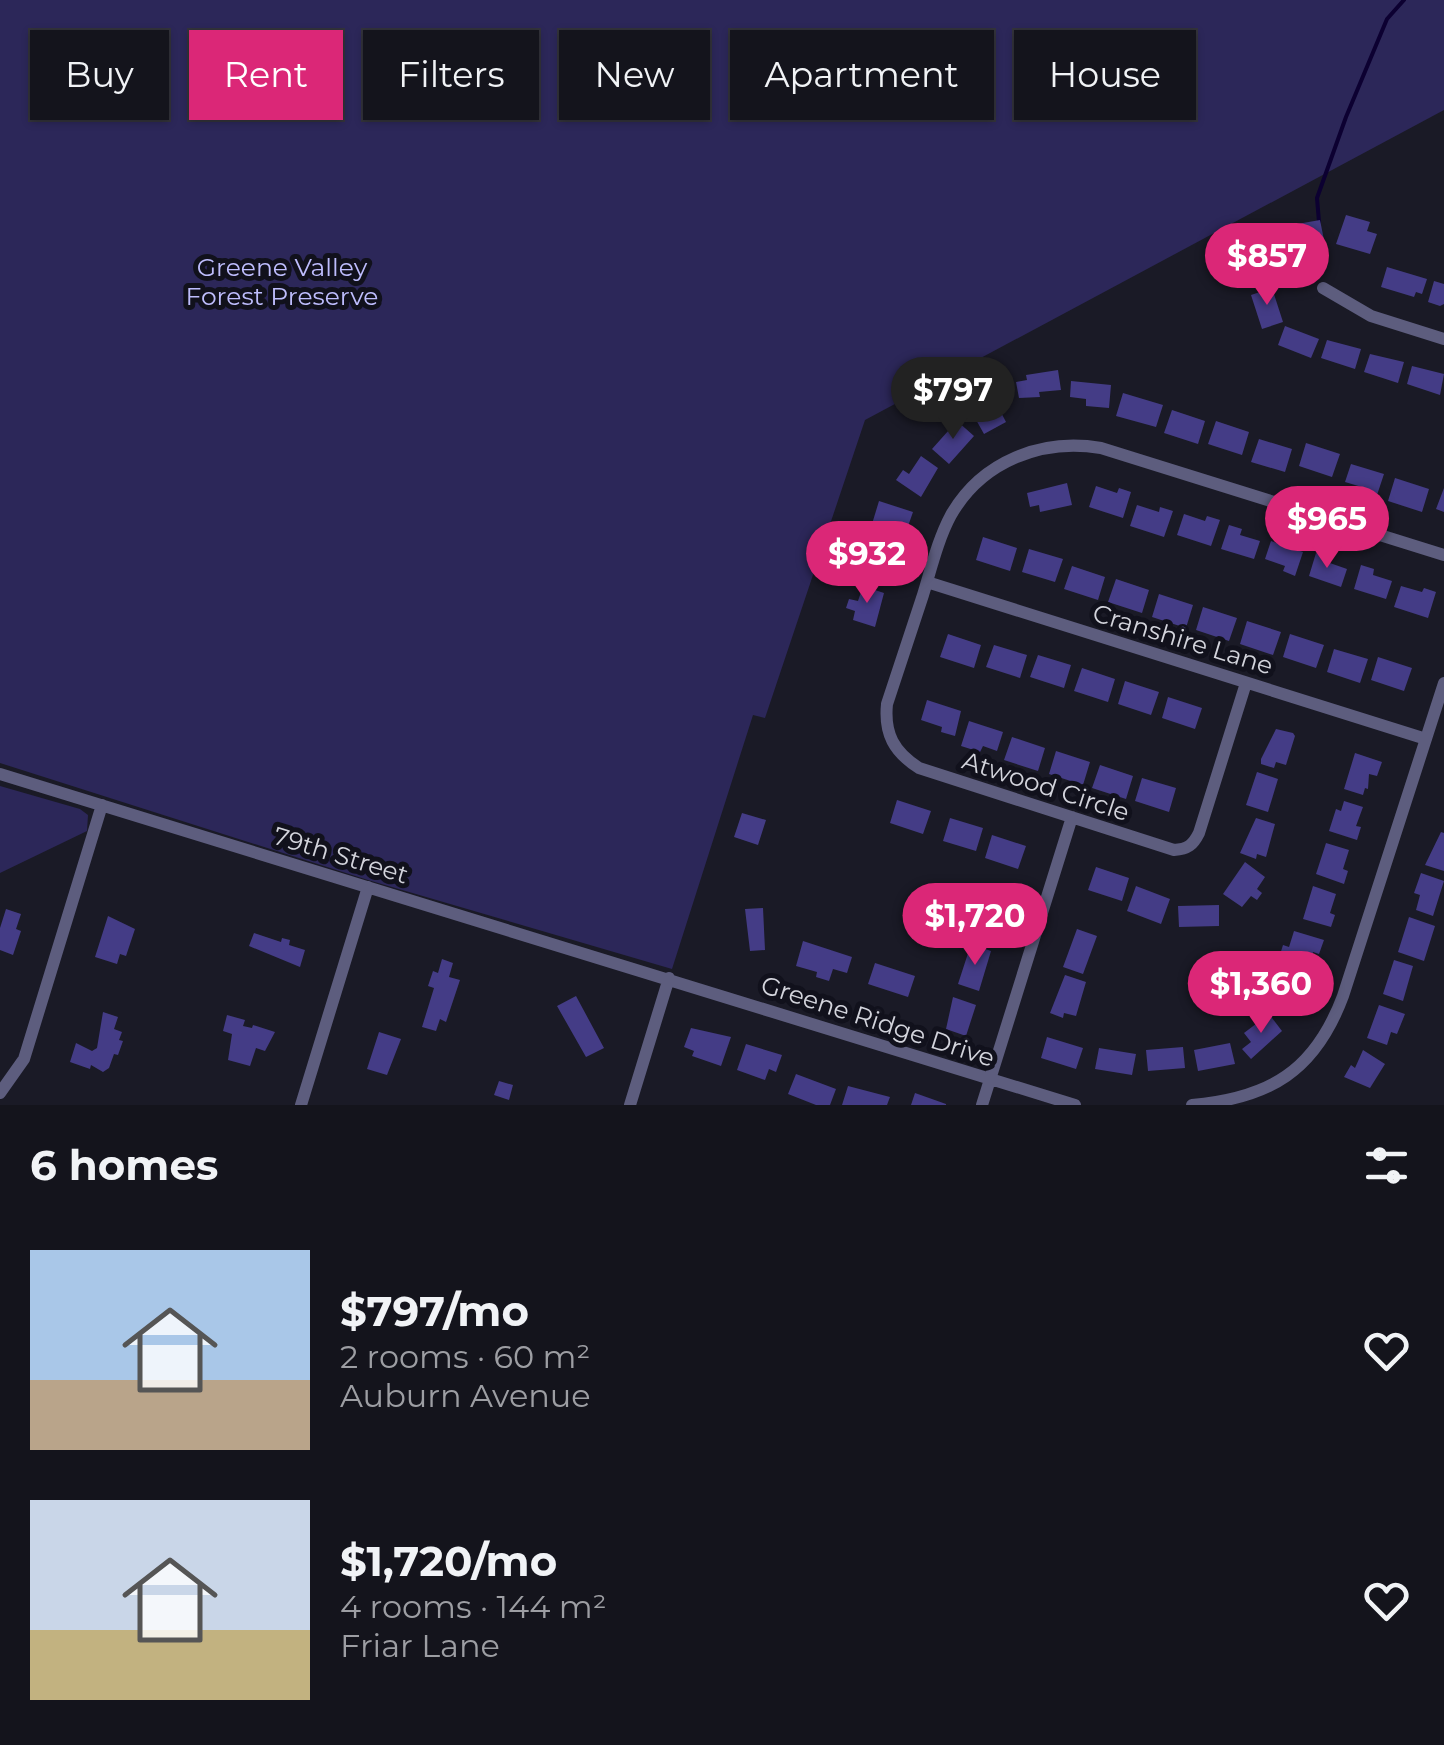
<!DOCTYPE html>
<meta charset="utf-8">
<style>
:root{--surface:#14141c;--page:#1d1d25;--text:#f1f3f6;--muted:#9d9ea3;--line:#33333b;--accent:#db2777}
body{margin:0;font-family:Montserrat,sans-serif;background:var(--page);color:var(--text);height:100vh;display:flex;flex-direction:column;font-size:38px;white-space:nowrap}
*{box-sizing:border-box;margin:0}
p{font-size:32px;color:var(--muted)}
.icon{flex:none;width:55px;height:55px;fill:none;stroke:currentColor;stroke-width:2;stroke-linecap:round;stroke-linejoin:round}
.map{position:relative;height:1105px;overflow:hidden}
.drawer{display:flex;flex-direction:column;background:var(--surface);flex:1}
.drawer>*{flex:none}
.banner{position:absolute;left:30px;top:30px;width:1385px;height:90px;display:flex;gap:20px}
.price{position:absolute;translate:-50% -85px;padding:0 22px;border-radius:35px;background:var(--accent);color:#fff;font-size:32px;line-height:65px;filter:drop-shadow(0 2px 5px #0008)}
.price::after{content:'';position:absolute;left:50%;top:60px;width:30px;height:22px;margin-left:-15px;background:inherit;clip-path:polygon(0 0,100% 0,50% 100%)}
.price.on{background:#222;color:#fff}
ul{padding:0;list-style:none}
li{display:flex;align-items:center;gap:30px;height:250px;padding:0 30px}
li span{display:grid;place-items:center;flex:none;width:280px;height:200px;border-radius:0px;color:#555}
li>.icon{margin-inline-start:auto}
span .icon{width:120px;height:120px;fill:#fffc;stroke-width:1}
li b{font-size:42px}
h2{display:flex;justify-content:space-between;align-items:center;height:120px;padding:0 30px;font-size:42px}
.tag{padding:0 35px;border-radius:0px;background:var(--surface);box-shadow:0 2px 8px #0004,0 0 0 2px var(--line);font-size:35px;line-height:90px}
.tag.on{background:var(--accent);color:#fff}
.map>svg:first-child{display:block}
</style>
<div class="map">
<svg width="1444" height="1105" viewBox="0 0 1444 1105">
<rect width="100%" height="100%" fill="#1a1a26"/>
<path fill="#2c2759" d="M0 0H1444V110L865 420 765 718 753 715 672 969 368 880 0 763Z
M0 786 80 809 88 815 87 831 0 873Z"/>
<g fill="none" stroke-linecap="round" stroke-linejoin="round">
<path stroke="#0c0031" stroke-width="4" d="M1319 222 1317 198 1346 117 1387 19 1404 0
M1320 236 1325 256"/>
</g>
<path fill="#443c86" d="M1346 215 1370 222 1367 231 1377 234 1370 254 1336 244Z
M1320 220 1324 240 1290 246 1286 226Z
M1248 236 1279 251 1274 263 1267 259 1261 270 1267 273 1262 282 1233 268Z
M1387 267 1427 279 1422 294 1416 292 1414 297 1381 287Z
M1434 281 1444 284V304L1440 306 1428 302Z
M1272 288 1283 322 1262 329 1251 295Z
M1285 326 1319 339 1311 358 1278 345Z
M1327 340 1361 349 1355 369 1321 358Z
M1370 354 1404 362 1398 383 1364 372Z
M1412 366 1444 374 1440 395 1407 384Z
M1058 370 1061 390 1039 392 1040 397 1019 398 1016 382 1027 380 1026 375Z
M1071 381 1111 385 1109 408 1086 406V399L1070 397Z
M1123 393 1163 405 1156 427 1116 416Z
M993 397 1006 422 984 434 970 409Z
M1172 410 1205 421 1198 444 1164 433Z
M957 421 974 436 949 464 932 449Z
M1216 421 1249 432 1242 455 1208 444Z
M1259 439 1292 449 1285 472 1251 462Z
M1306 443 1340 454 1332 477 1299 466Z
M921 456 938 468 921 497 896 480 903 470 909 474Z
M1351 464 1384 474 1376 498 1363 494 1365 488 1345 482Z
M1395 478 1429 489 1422 512 1388 501Z
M1067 483 1072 505 1040 512 1039 505 1030 507 1027 493Z
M1096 486 1117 493 1119 488 1131 492 1123 518 1089 507Z
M1444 488V512L1436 509Z
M879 501 913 512 905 535 872 524Z
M1137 505 1159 512 1160 507 1173 511 1164 537 1130 526Z
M1184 514 1205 521 1207 516 1220 520 1211 546 1177 535Z
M1229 525 1242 529 1240 535 1260 541 1254 559 1221 549Z
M983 537 1017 548 1010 571 976 560Z
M1271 541 1303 552 1295 576 1283 571 1285 566 1265 559Z
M877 543 898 550 889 583 867 576 870 567 860 564 863 555 872 558Z
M1029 549 1063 559 1055 582 1022 572Z
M1316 553 1329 557 1327 562 1347 569 1341 587 1309 576Z
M1361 565 1374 569 1373 575 1392 581 1386 599 1354 589Z
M1072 566 1105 577 1098 600 1064 589Z
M1116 579 1149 590 1142 613 1108 602Z
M863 586 884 593 875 627 853 620 855 611 846 608 849 599 858 601Z
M1401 586 1422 592 1424 588 1436 592 1428 618 1394 607Z
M1159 594 1193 605 1186 628 1152 617Z
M1203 607 1237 618 1229 641 1196 630Z
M1247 621 1281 632 1273 655 1240 644Z
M948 634 981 645 974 668 940 657Z
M1290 634 1324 645 1316 668 1283 657Z
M994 645 1027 655 1020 678 986 667Z
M1334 649 1368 659 1360 683 1327 672Z
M1038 655 1071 665 1064 688 1030 677Z
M1378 657 1412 668 1404 691 1371 680Z
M1082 668 1115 679 1108 702 1074 691Z
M1125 681 1159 692 1151 715 1118 704Z
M1168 697 1202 708 1195 729 1162 718Z
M927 700 961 711 955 736 941 732 942 727 921 720Z
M969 721 1003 732 997 751 983 746 980 752 961 746Z
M1276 729 1293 733 1295 736 1286 765 1276 762 1274 768 1261 764V759Z
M1012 737 1045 748 1038 771 1004 760Z
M1056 751 1090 762 1083 785 1049 774Z
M1355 753 1382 762 1377 776 1369 774 1368 789 1365 788 1363 795 1344 789Z
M1100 765 1133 776 1126 799 1092 788Z
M1257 772 1278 779 1268 812 1246 805Z
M1142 778 1176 788 1169 812 1135 801Z
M897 800 931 811 923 834 890 823Z
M1344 801 1363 807 1356 826 1361 827 1357 840 1329 831 1336 809 1341 811Z
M742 813 766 820 758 845 734 837Z
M950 818 983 828 976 851 943 841Z
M1256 818 1275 824 1266 857 1257 854 1256 859 1240 853Z
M1441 832 1444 833V871L1425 865Z
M992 835 1026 846 1018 869 985 858Z
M1326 843 1349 850 1343 869 1348 871 1344 884 1316 874Z
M1245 862 1265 877 1257 889 1262 893 1257 900 1251 896 1242 907 1223 894Z
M1096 867 1129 878 1122 901 1088 890Z
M1421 873 1444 881 1433 916 1416 910 1420 895 1414 893Z
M1136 886 1170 899 1161 924 1127 911Z
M1313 886 1336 894 1330 913 1335 915 1331 927 1303 919Z
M989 895 1009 902 997 941 976 935Z
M1219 905V926L1179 927 1178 906Z
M763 908 765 950 750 951 745 909Z
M6 909 21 914 16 929 21 931 13 955 0 950V928Z
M108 916 135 929 126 956 120 954 117 964 95 957Z
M1409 917 1435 926 1424 961 1398 952Z
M1077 929 1097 936 1083 974 1063 967Z
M1294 931 1324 940 1319 954 1313 952 1312 958 1316 959 1312 972 1278 961 1283 945 1289 947Z
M254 933 281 942 282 938 290 940 289 945 305 950 300 967 249 946Z
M803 941 852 957 847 973 833 969 829 981 816 977 817 972 796 966Z
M971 944 991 951 979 991 958 984Z
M442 959 453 963 449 977 460 980 446 1022 440 1019 436 1031 422 1027 434 988 428 986 433 971 438 973Z
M1394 960 1413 966 1403 1001 1383 994Z
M875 963 915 976 908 997 868 984Z
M1065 975 1086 982 1076 1016 1064 1013 1063 1018 1050 1013Z
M1287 976 1307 985 1295 1016 1273 1006Z
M576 996 604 1048 586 1057 557 1006Z
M953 997 976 1005 966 1036 946 1029Z
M1379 1005 1405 1014 1397 1034 1391 1032 1387 1045 1367 1038Z
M103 1012 118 1017 114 1029 122 1032 119 1040 123 1041 118 1055 114 1054 109 1068 103 1072 91 1065 90 1069 70 1062 76 1043 92 1051 97 1048Z
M1269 1014 1282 1031 1251 1059 1242 1049 1251 1042 1244 1033Z
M227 1015 245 1020 243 1026 252 1028 253 1025 275 1032 265 1051 256 1048 250 1066 228 1060 232 1034 223 1031Z
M691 1028 731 1037 721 1066 692 1056 694 1051 684 1047Z
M379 1032 401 1039 387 1075 367 1069Z
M1047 1037 1083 1048 1076 1069 1041 1058Z
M1230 1043 1235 1064 1198 1071 1194 1050Z
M746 1044 782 1055 776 1072 769 1069 765 1080 737 1070Z
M1183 1047 1185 1068 1148 1071 1146 1050Z
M1099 1048 1136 1054 1132 1075 1095 1069Z
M1363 1050 1385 1064 1370 1088 1344 1077 1351 1065 1355 1068Z
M796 1074 836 1089 830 1105H816L788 1094Z
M499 1081 513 1085 509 1100 494 1095Z
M848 1086 890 1097 887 1105H842Z
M915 1093 946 1104V1105H911Z"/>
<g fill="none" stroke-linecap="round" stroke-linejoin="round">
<path stroke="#5d5d7e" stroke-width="12" d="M1323 288 1371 316 1444 339
M927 582 1426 739
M1246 683 1199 833C1193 845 1188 849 1174 850L919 768C894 752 884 734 887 704 899 668 911 631 923 595 931 569 938 539 951 515 982 461 1042 438 1101 448L1444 555
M0 774 1075 1105
M0 1093 24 1059 102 805
M301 1105 368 887
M630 1105 669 978
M982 1105 1072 817
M1192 1105C1270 1098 1315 1071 1343 996L1444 683"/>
</g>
<g text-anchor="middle" stroke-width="10" stroke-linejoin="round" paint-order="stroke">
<g font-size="25" fill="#bebdfd" stroke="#11111c">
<text x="282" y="276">Greene Valley<tspan x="282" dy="29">Forest Preserve</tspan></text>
</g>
<g font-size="25" fill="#d3d4dc" stroke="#11111c">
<text transform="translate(1183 639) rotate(17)" y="9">Cranshire Lane</text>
<text transform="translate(1046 786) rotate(18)" y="9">Atwood Circle</text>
<text transform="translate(341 855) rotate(17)" y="9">79th Street</text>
<text transform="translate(878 1021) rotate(18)" y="9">Greene Ridge Drive</text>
</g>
</g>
</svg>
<b class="price" style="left:1267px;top:308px">$857</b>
<b class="price on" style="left:953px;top:442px">$797</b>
<b class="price" style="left:1327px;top:571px">$965</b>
<b class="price" style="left:867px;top:606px">$932</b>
<b class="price" style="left:975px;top:968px">$1,720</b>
<b class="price" style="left:1261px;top:1036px">$1,360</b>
<div class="banner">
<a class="tag">Buy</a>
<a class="tag on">Rent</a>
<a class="tag">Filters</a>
<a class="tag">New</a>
<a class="tag">Apartment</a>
<a class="tag">House</a>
</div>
</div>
<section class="drawer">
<h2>6 homes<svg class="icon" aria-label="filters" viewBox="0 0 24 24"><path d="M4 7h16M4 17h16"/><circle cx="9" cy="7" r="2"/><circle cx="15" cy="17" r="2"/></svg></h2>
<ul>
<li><span style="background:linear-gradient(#a9c7e8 65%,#b9a48a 0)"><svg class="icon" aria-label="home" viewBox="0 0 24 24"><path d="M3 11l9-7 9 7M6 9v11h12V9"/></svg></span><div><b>$797/mo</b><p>2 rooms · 60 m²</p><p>Auburn Avenue</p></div><svg class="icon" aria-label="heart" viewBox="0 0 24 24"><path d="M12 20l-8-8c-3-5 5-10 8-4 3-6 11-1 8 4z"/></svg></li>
<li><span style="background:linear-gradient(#c9d6e8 65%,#c2b280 0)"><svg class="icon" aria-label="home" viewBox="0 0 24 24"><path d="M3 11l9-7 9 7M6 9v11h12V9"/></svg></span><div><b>$1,720/mo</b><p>4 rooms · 144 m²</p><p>Friar Lane</p></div><svg class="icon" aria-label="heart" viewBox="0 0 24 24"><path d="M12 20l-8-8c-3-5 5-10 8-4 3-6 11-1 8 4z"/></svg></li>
</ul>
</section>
